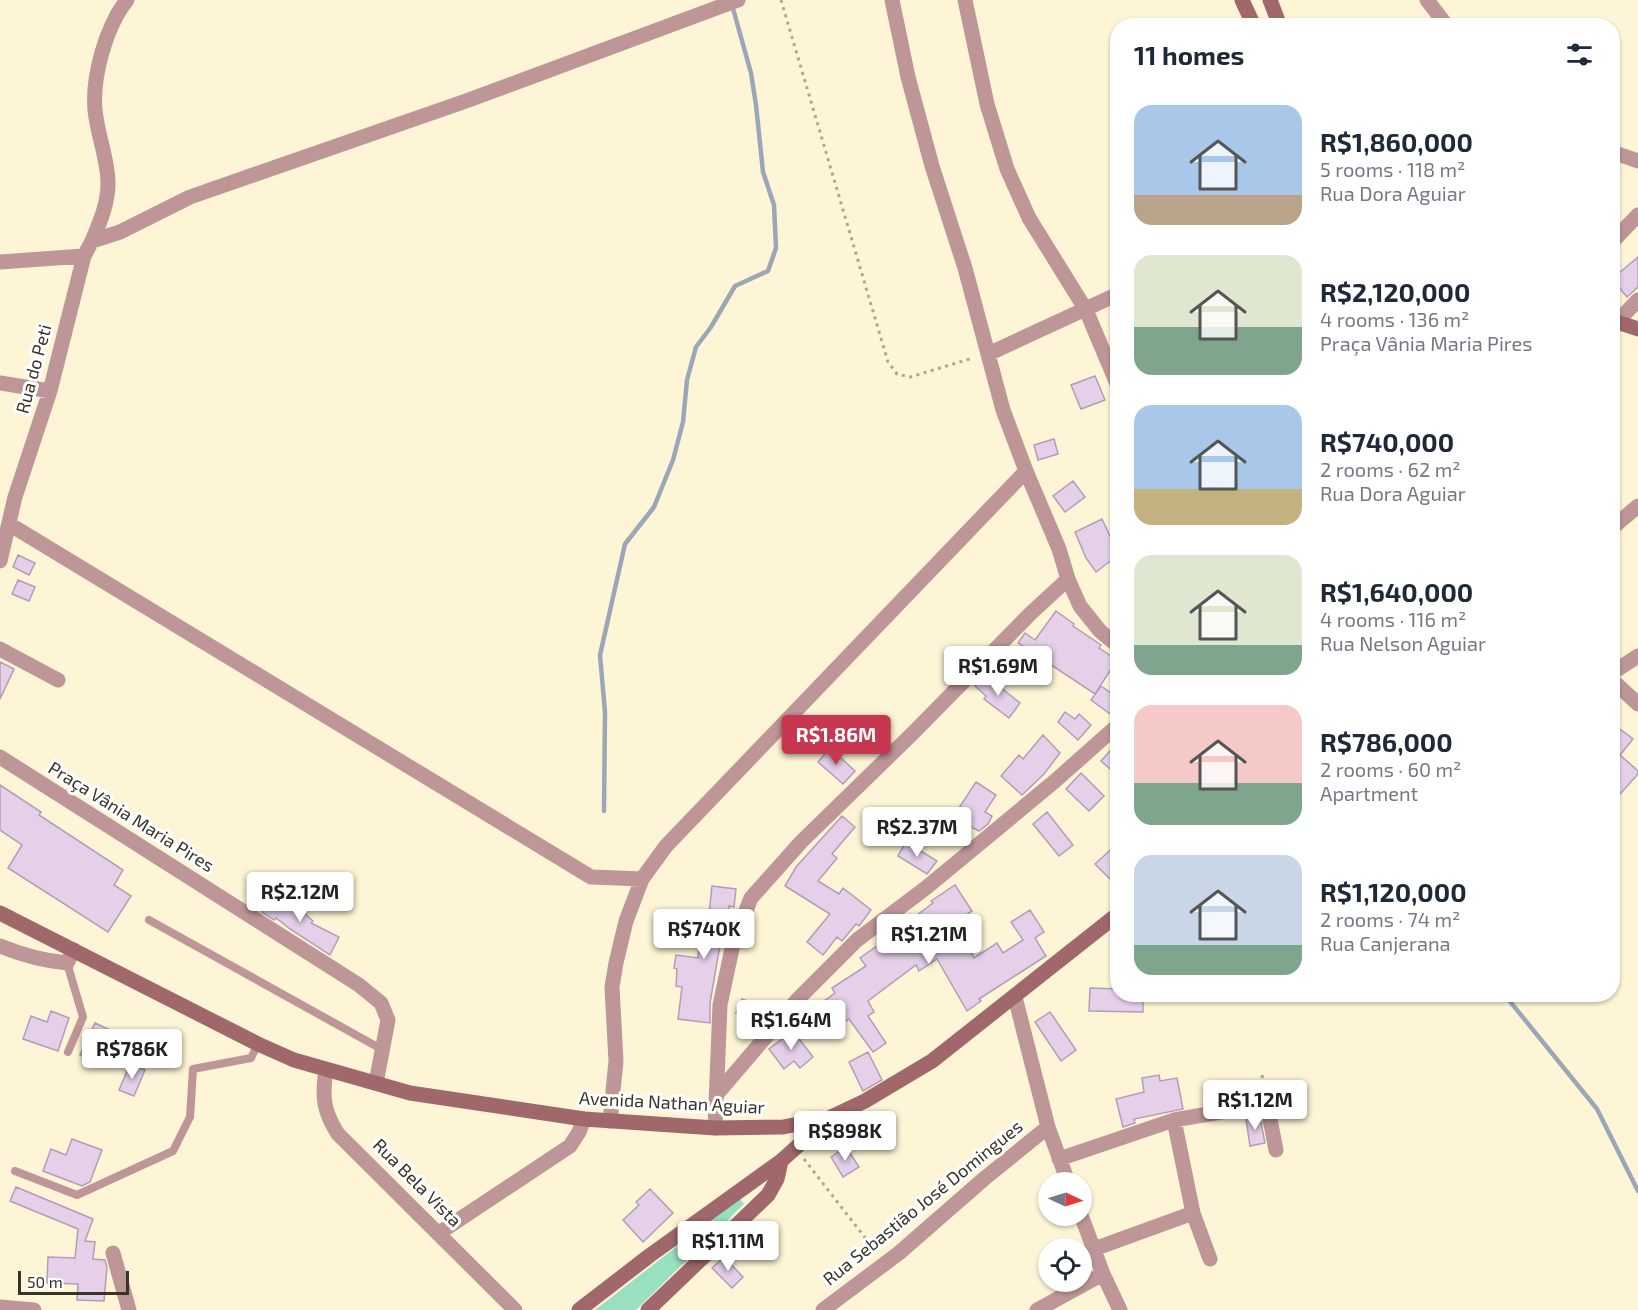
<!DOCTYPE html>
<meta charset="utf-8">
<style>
:root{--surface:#fff;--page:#f2f2f3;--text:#1f2937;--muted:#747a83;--accent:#c7374f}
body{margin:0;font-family:"Exo 2",sans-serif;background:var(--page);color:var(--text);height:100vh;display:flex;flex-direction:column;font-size:22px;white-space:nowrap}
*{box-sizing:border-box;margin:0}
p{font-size:20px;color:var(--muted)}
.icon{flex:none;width:33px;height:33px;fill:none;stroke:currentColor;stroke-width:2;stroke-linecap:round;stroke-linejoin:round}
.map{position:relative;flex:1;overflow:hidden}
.panel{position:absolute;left:1110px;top:18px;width:510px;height:984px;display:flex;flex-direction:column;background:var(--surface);border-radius:24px;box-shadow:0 2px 4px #0004}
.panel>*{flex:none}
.needle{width:39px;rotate:94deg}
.controls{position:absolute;left:1038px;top:1172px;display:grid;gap:12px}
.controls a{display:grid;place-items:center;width:54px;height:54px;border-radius:50%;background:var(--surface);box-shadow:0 2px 4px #0004;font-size:30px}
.scale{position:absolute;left:18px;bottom:15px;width:111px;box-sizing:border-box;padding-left:6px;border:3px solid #373327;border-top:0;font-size:16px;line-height:21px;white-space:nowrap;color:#373327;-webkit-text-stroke:4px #fff;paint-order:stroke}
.price{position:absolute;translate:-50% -51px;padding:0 14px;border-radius:6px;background:#fff;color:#222;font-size:20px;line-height:39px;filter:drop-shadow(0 2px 3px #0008)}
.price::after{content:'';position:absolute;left:50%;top:36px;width:18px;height:14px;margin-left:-9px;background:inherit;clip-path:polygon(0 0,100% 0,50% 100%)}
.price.selected{background:var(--accent);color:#fff}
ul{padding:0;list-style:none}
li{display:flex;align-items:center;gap:18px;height:150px;padding:0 24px}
li span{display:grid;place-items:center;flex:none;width:168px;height:120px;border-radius:18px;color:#555}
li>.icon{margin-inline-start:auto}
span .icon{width:72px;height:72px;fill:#fffc;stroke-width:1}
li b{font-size:26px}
h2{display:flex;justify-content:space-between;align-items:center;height:72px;padding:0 24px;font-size:26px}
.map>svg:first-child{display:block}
</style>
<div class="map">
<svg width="1638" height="1310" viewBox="0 0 1638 1310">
<rect width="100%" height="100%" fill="#fdf5d5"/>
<path fill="#98e0c0" d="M739 1198 744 1204 636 1310H595Z"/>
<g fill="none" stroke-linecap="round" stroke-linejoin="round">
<path stroke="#9ba7b7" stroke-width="4.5" d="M604 811 605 712 600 655 625 544 654 507 673 460 683 422 687 380 696 347 711 327 735 286 768 271 776 248 774 205 763 172 756 105 751 73 732 5
M1504 994 1597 1109 1638 1191"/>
</g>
<path fill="#e5cfe9" stroke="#b29db6" stroke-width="1.5" d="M1638 257V287L1627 297 1612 279Z
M1095 376 1105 400 1081 409 1071 385Z
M1054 439 1058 454 1038 460 1034 445Z
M1073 481 1085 497 1065 512 1053 496Z
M1102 519 1111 538 1118 533V555L1096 572 1086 558 1075 532Z
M18 555 35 563 29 575 13 567Z
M18 580 35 587 29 601 12 594Z
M1056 611 1074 624 1073 626 1101 645 1099 648 1117 660 1095 694 1018 643 1025 633 1035 640Z
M0 662 14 669 0 699Z
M985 675 1020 703 1009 718 984 699 986 696 975 686Z
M1101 686 1118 698V709L1113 716 1091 700Z
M1065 712 1075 719 1079 714 1091 725 1078 740 1058 722Z
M1612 723 1633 739 1620 755 1638 771V774L1612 803Z
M1043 735 1060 753 1044 774 1022 795 1001 776 1019 755 1023 759Z
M1118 742V776L1101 761Z
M830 748 855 771 843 784 818 762Z
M1081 773 1104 796 1089 811 1066 789Z
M976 782 996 795 985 812 992 816 988 824 979 831 958 820 964 810 959 808Z
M0 785 41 812 39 815 123 870 114 885 131 896 108 932 8 868 22 845 0 830Z
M1047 812 1073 845 1059 856 1033 824Z
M842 816 855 827 832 854 837 858 818 881 839 894 843 888 871 910 859 926 856 924 842 941 837 937 823 955 807 942 830 914 785 886 796 867Z
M906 842 937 861 927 874 898 856Z
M1118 843V887L1095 864Z
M955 885 972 911 947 927 963 951 968 948 974 958 997 943 1003 953 1023 940 1011 922 1030 910 1044 932 1035 938 1046 956 979 999 981 1001 967 1011 937 959 919 971 916 965 868 1001 874 1012 868 1016 886 1043 873 1052 849 1019 829 1033 813 1009 835 993 832 988 866 966 860 958 918 917 917 915 933 903 931 901Z
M712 886 736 889 734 907 729 906 726 936 724 940 721 939 710 1003V1023L678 1019 682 987 676 986 677 969 674 968 676 955 698 958 702 923 708 924Z
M274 892 296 906 313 921 311 923 339 937 330 955 290 929 276 918 274 920 262 912Z
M1090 988 1118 989V994L1143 997V1012L1089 1011Z
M742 999 773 1011 771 1015 764 1024 736 1013Z
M51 1011 69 1018 58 1051 23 1039 31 1016 47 1022Z
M1050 1012 1076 1050 1061 1061 1035 1022Z
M95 1023 119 1034 104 1066 80 1055Z
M793 1031 813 1057 800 1068 794 1061 784 1069 769 1049Z
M868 1052 882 1080 863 1091 849 1062Z
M130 1064 145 1070 134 1096 119 1090Z
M1159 1075 1160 1081 1177 1078 1183 1109 1134 1119 1135 1123 1123 1127 1116 1099 1144 1092 1142 1078Z
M1260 1117 1265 1143 1250 1146 1246 1119Z
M72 1139 102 1150 90 1182 82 1186 43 1171 51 1149 66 1155Z
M846 1147 859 1167 843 1177 831 1157Z
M16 1187 93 1219 85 1241 95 1242 93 1259 105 1260 107 1267 104 1301 77 1300 78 1284 47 1283 48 1257 75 1258 78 1229 10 1201Z
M650 1189 673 1213 643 1242 623 1220 639 1205 636 1202Z
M724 1257 743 1277 732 1288 712 1268Z"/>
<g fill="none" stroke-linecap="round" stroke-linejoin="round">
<path stroke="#ada78f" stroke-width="3" stroke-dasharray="3 4.5" stroke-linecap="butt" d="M781 0 888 362 897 374 910 377 973 358
M1262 1075 1265 1091
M804 1159 877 1253"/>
<path stroke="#bf9697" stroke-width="8" d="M149 920 383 1050
M67 963 83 1017 68 1052
M15 1171 77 1195 173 1151 190 1117 193 1069 251 1058 258 1044"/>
<path stroke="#bf9697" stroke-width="15" d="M892 0 908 77 932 166 965 268 1003 410 1026 471 1059 549 1068 579 1080 606 1100 631 1118 646
M965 0 987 104 1007 169 1029 218 1086 310 1118 386
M1427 0 1447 26
M1612 152 1638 161
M92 241C100 222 108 204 108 183 108 160 97 133 95 110 92 77 106 26 127 0
M1612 242 1638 215
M0 262 84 256
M1617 322 1638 300
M988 354 1118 294
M0 383 50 391
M9 524 591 877 642 879
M1612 528 1638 506
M0 561 15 497 50 391 84 256 92 241 120 232 190 197 466 101 738 0
M0 649 58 680
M1612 673 1638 656
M1612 680 1638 704
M0 757 359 985 381 1003 388 1020 376 1083
M0 946C22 955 43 961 67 963L74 950
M1015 997 1048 1127 1068 1182
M326 1070C322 1096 323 1111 338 1134L515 1310
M717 1094 798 999 857 940 927 887 1055 781 1118 725
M1174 1120 1193 1213 1210 1259
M610 1121 616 1061 612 987 616 963 626 921 642 879 666 846 1026 471
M715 1128 720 1005 733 944 751 898 801 842 913 733 1031 613 1068 579
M1059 1159 1174 1120 1267 1104 1276 1150
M1081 1215 1103 1274 1120 1310
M439 1233 570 1146 579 1132 584 1119
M1094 1249 1193 1213
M113 1253 129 1310
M0 1307 34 1310
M823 1310 899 1253 985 1178 1048 1127
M1037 1310 1103 1274"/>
<path stroke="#a1686b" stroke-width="15" d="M1242 0 1254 26
M1270 0 1280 26
M1612 318 1617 322 1638 329
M0 913 258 1044 294 1060 410 1093 584 1119 715 1128 783 1127 829 1118 865 1101 932 1061 1118 914
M579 1310 649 1256 781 1161 829 1118
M648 1310 768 1195 777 1179 781 1161"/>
</g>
<g text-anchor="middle" stroke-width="6" stroke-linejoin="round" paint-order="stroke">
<g font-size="18" fill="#373327" stroke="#fff">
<text transform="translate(34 369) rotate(-75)" y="6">Rua do Peti</text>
<text transform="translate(131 817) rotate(32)" y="6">Praça Vânia Maria Pires</text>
<text transform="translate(672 1103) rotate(3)" y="6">Avenida Nathan Aguiar</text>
<text transform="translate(417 1183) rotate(45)" y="6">Rua Bela Vista</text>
<text transform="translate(923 1203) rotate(-39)" y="6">Rua Sebastião José Domingues</text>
</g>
</g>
</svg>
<div class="controls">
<a><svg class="needle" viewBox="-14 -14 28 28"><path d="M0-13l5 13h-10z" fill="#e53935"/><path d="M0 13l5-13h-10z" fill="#747a83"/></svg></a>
<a><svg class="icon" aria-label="locate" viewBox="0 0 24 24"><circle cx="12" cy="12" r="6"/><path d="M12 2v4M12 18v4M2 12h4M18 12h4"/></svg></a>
</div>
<div class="scale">50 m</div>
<b class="price" style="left:998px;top:697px">R$1.69M</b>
<b class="price selected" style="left:836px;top:766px">R$1.86M</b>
<b class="price" style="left:917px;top:858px">R$2.37M</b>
<b class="price" style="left:300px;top:923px">R$2.12M</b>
<b class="price" style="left:704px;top:960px">R$740K</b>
<b class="price" style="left:929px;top:965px">R$1.21M</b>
<b class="price" style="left:791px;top:1051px">R$1.64M</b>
<b class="price" style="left:132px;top:1080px">R$786K</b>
<b class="price" style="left:1255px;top:1131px">R$1.12M</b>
<b class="price" style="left:845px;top:1162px">R$898K</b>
<b class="price" style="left:728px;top:1272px">R$1.11M</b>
<section class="panel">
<h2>11 homes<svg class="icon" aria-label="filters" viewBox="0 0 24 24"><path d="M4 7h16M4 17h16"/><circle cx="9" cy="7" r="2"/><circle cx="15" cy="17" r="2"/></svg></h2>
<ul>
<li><span style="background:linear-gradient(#a9c7e8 75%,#b9a48a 0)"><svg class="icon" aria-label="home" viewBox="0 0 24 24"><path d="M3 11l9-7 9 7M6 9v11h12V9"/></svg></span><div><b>R$1,860,000</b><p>5 rooms · 118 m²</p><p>Rua Dora Aguiar</p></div></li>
<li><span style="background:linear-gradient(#dfe7d0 60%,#7fa58c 0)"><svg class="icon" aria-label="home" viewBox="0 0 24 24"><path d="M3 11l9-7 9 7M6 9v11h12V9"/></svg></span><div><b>R$2,120,000</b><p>4 rooms · 136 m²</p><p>Praça Vânia Maria Pires</p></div></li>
<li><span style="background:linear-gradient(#a9c7e8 70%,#c2b280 0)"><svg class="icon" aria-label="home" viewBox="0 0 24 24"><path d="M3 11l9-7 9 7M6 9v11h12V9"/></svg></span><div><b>R$740,000</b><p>2 rooms · 62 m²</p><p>Rua Dora Aguiar</p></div></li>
<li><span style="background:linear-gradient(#dfe7d0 75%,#7fa58c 0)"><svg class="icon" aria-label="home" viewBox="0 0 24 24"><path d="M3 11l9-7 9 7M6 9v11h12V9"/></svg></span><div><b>R$1,640,000</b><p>4 rooms · 116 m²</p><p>Rua Nelson Aguiar</p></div></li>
<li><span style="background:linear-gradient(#f6c9c9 65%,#7fa58c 0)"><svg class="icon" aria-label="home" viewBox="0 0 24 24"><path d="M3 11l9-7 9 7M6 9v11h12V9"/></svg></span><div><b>R$786,000</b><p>2 rooms · 60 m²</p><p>Apartment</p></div></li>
<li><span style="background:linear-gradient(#c9d6e8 75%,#7fa58c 0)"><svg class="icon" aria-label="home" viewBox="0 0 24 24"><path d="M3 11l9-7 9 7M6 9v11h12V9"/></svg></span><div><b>R$1,120,000</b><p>2 rooms · 74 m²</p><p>Rua Canjerana</p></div></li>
</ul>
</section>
</div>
